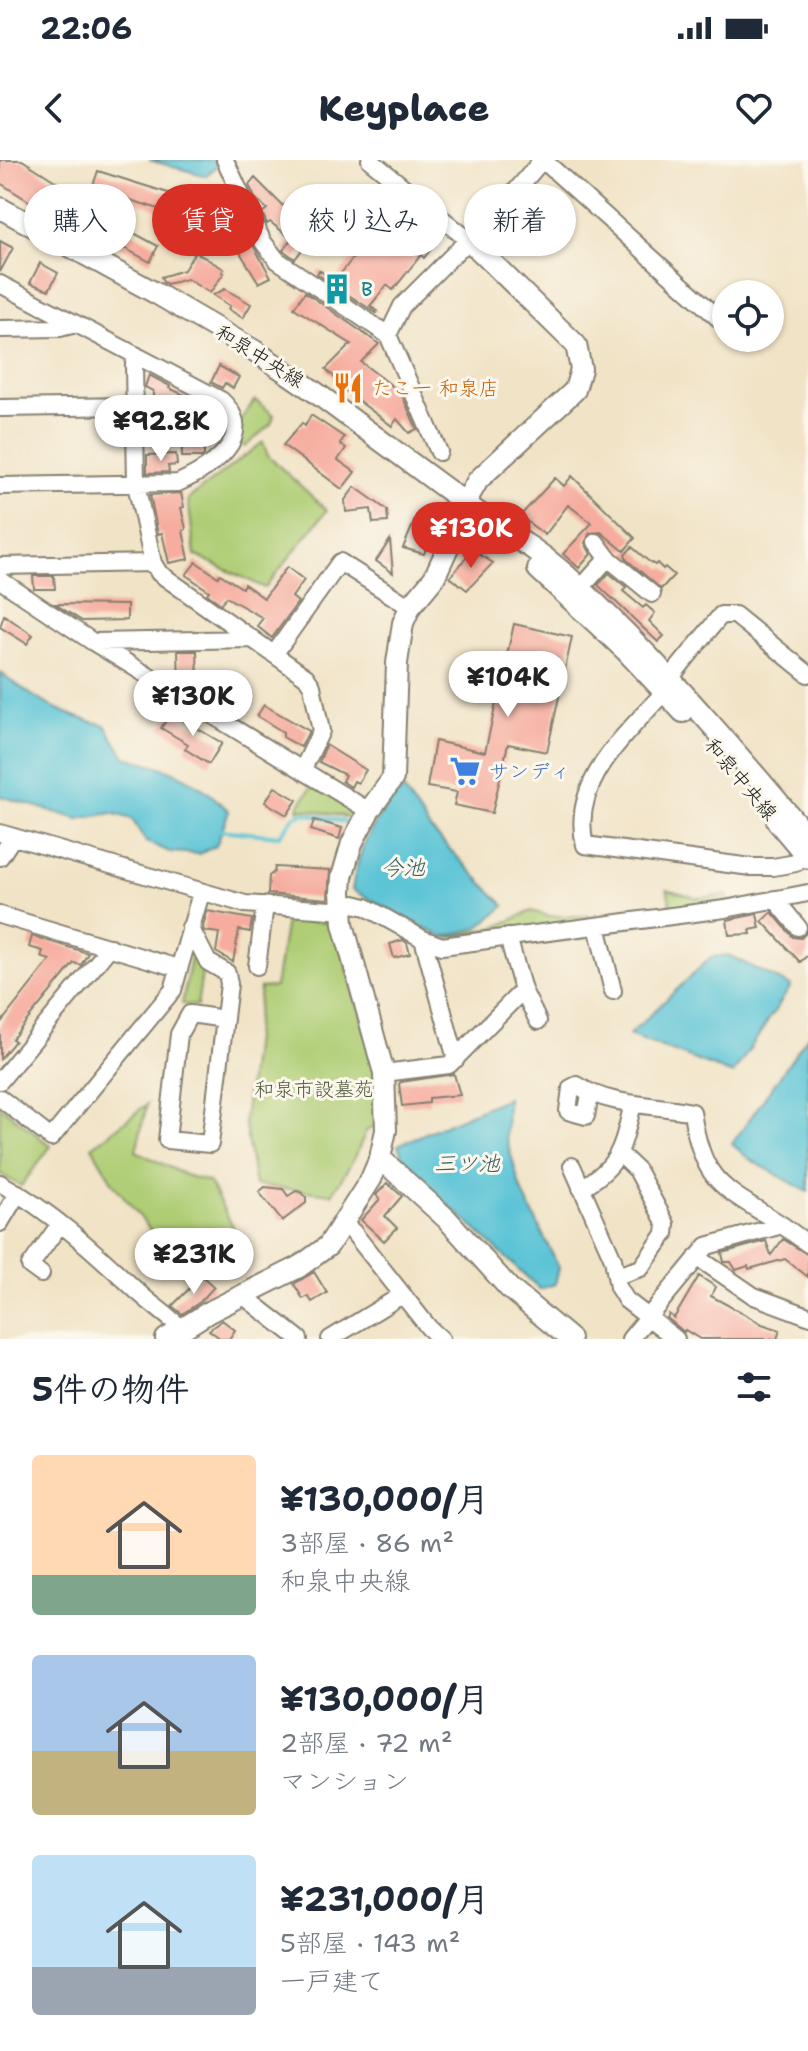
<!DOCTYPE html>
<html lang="ja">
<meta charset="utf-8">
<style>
:root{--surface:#fff;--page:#f2f2f3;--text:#1f2937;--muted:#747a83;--accent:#d93025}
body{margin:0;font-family:"Shantell Sans","Klee One",sans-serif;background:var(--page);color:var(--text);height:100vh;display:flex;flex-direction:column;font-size:30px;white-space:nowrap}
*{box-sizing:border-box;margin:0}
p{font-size:26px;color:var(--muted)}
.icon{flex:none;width:44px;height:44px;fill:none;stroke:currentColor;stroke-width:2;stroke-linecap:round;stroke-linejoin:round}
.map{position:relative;height:1179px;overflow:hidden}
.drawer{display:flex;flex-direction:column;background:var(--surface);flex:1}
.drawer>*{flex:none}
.top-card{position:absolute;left:24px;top:24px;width:760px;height:72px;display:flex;gap:16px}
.tools{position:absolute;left:712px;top:120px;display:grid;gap:16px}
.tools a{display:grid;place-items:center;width:72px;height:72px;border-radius:50%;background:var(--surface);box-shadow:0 2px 6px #0004;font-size:40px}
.price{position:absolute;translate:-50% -68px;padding:0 18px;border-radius:28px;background:#fff;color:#222;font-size:26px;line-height:52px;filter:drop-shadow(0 2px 4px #0008)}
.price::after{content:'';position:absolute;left:50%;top:48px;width:24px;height:18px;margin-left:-12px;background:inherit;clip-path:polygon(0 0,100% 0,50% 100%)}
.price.current{background:var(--accent);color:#fff}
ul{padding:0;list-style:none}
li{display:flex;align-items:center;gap:24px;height:200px;padding:0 32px}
li span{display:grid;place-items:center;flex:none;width:224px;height:160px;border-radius:8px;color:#555}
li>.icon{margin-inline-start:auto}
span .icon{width:96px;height:96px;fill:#fffc;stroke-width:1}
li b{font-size:34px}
h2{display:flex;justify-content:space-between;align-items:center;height:96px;padding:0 32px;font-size:34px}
.pill{padding:0 28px;border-radius:36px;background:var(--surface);box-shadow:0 2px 6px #0004;font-size:28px;line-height:72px}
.pill.current{background:var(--accent);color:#fff}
.status{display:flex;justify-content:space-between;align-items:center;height:56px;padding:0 40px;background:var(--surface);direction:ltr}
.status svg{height:22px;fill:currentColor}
header{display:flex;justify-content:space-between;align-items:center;height:104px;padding:0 32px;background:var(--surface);font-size:36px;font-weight:800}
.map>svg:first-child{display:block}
</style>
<div class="status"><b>22:06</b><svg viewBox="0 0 49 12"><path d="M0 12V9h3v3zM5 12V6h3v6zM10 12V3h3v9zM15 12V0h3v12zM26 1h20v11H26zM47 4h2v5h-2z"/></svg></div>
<header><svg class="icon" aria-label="back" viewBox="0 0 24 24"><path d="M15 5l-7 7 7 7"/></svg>Keyplace<svg class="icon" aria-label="heart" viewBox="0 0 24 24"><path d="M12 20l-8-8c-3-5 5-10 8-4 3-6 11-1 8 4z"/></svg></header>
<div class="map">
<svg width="808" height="1179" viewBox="0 0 808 1179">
<rect width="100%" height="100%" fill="#fbf7ec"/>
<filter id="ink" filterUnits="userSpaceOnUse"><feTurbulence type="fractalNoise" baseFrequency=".0125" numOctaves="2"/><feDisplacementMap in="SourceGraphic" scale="16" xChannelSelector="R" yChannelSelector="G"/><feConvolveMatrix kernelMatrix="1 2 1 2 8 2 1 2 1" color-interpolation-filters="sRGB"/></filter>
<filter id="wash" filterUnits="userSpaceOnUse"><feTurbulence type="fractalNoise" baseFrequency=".006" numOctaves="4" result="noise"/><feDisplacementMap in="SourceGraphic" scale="32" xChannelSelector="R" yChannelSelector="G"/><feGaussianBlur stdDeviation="1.8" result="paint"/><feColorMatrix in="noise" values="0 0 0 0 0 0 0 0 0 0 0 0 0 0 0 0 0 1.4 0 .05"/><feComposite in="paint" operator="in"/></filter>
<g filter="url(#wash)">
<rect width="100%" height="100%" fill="#f1e3c6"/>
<path fill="#afcd74" stroke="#667448" stroke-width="2" d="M255 240 274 255 271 264 245 287 238 282 241 259Z
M263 282 268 296 327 350 265 428 195 395 188 339Z
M313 624 356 652 355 662 347 657 304 649 299 650 298 648Z
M667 729 697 738 727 735 729 742 672 750Z
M531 751 548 756H594L595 761 445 778 494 768Z
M286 760 329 763 336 769 379 919 378 965 366 971 355 997 332 1034 255 1025 244 961 260 828 275 827Z
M193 788 203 807 197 846 182 844Z
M147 944 136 991 185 1015 209 1022 237 1074 199 1108 187 1083 172 1097 113 1023 92 987Z
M0 946 51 986 21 1026 0 1014Z"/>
<path fill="#5bc4d6" stroke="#3c7079" stroke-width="2" d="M149 0H217L220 3 206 16Z
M0 512C36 540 61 555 105 565L125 597C170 608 195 617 229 651L216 686 199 694 170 692 146 682 132 659 112 653 78 659 0 636Z
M403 629 430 669 505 746 478 768 442 777 352 730C358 688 373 659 403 629Z
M728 795 791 826 733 914 629 875 711 797Z
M808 876V1032L749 999 732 984Z
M507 938 506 977 520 1027 559 1108 555 1124 540 1129 406 1006 398 985Z"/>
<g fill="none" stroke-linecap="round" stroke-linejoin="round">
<path stroke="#5bc4d6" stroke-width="4" d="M220 670 279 676 295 656 304 653 354 664"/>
</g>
<g id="blocks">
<path fill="#f6ac9e" d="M0 0H22L63 26 49 47 43 44 40 48 0 23Z
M98 11 184 38 178 55 92 28Z
M255 18 283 46 285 45 316 71 295 99 283 90 292 79 270 62 267 64 262 53 267 49 255 38 249 25Z
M387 28 443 74 424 98 421 95 393 130 387 125 370 146 377 151 376 153 317 114 319 110 335 121 353 98 333 82 351 59 357 64Z
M78 43 158 86 150 102 70 59Z
M249 78 271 117 259 123 236 86Z
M0 81 13 88 0 112Z
M195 92 224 109 222 112 224 113 210 133 187 119 167 124 163 122 161 117 184 110Z
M40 103 58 113 49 130 30 123Z
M225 129 251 144 243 158 228 149 230 146 213 135Z
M305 132 379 184 361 202 401 233 417 269 409 273 397 259 392 266 339 226 342 225 326 209 351 184 294 148Z
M219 206 239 217 233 228 225 223 222 228 211 222Z
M149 215 170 226 169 228 204 244 203 249 217 253 222 258 219 276 204 272V295L202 297H182L181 262H153V231L145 227Z
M311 255 344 277 340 284 346 288 338 300 355 312 342 329 283 285 302 263 305 266Z
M176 294 177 305 168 306 169 312 147 313V295Z
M572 316 635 378 624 391 601 372 590 373 585 383 591 394 579 408 563 394 592 363 568 345 545 375 520 356 555 318 564 326Z
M355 327 387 350 388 362 373 363 371 349 346 352 345 340Z
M181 333 184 347 181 348 186 369 183 371 189 399 169 403 162 373 158 374 150 335Z
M417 355 436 361 424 394 403 388Z
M390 380 393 413 376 401Z
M632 387 647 400 655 405 657 403 663 409 665 407 674 415 661 429 627 400 625 395Z
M472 390 493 403 467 430 450 417Z
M196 402 218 417 220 414 242 428 244 424 264 438 287 407 304 420 292 437 298 442 272 478 257 466 263 458 226 437 221 444 207 434 209 431 186 415Z
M609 413 626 427 623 431 643 448 646 445 655 453 649 461 664 476 658 482 598 425Z
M33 416H54L55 429H34Z
M55 444 127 445V460L82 461Z
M4 455 33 475 27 484 0 467Z
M514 464 572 477 547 592 508 584 492 653 454 645 457 632 427 627 435 581 485 592Z
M178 491H197L198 522H179Z
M264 545 309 571 301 587 283 577V572L257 556Z
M171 553 222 583 209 604 185 589 188 584 161 568Z
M326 585 366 610 358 623 354 621 351 627 342 621 345 615 319 602Z
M275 627 297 640 287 655 265 642Z
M314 660 342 668 339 679 311 670Z
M275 707 330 710 328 739 268 734 269 716 274 712Z
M207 751 252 759 250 772 239 770 233 802 216 792 219 773 204 771 203 767Z
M772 752 793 777 801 778 808 771V795L800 802 762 761Z
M757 754 760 768 750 770 751 774 729 775 727 760Z
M32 776 88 793 81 805 74 803 12 879 15 881 0 899V864L50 800 41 797 43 791 29 787Z
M403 780 407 783 410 794 394 798 390 784Z
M454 914 460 935 429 938V943L402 946 399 924 401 922Z
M387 1023 402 1036 385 1056 397 1068 384 1081 361 1060 380 1039 376 1035Z
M265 1027 283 1029 288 1036 296 1031 301 1032 306 1037V1043L282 1061 259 1032Z
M783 1079 808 1095V1117L785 1099 749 1109 748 1106 736 1110 731 1102H724L722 1093 766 1081 771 1095Z
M314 1112 327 1133 312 1142 308 1136 303 1139 294 1124Z
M202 1116 214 1127 200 1142 182 1154 172 1146Z
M699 1116 716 1127 711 1136 762 1164 780 1170 777 1179H700L685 1170 684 1172 667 1158 669 1154 674 1158Z
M222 1160 235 1170 229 1179H221L209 1170Z"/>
</g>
</g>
<g filter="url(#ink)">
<use href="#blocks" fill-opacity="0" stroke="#868071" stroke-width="2"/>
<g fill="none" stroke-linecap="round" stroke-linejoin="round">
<g stroke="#868071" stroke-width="20">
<path id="minor" d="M225 0 263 82 277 100 388 175
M370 0 472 83
M543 0 726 165
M0 124 221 240C260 276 211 308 178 323L0 326
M0 169 60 168 76 164
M741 178 744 181
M136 195 134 204 136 324 153 403 159 413 306 517 312 526 321 571 303 609
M0 248 134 246
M439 292 388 175 402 146 460 88 472 83 542 0
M596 382 608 398
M0 406 153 403
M0 420 93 482 369 651
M581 428 608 398 652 434
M95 482 253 479
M275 493 340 402 410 447
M671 517 721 455H735L808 514
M665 531C627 574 569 622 585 685L751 707H773L796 703
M0 673 245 744 331 750 354 744 366 747 423 779 442 786 725 749 808 733
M0 697 13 677
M775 739 798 767
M0 755 178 808
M597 766 613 831
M190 767 208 802 227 813 229 824 210 984 167 980 179 874 190 854 225 859
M508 777 523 830 538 861
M423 779 456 899
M257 806 265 745
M384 913 449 905 523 830
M0 921 110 787
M590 934 586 956 568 951 571 928 577 925C610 947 655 944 692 952 703 1026 724 1027 782 1065
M0 938 51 978 173 830 201 733
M572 1006 613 1099 618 1127 626 1140 676 1179
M0 1023C51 1051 95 1092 138 1132 151 1144 167 1155 181 1168
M581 1028C622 1005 622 986 633 944
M0 1063 18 1033
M344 1064 353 1072 429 1168 441 1179
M697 1097 754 1136 808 1156
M41 1114 30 1106 60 1064
M616 1116 641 1108 665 1074 666 1064 637 1010 620 994
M246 1134 249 1140 299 1179
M330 1179 402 1135
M630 1179 707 1086 782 1065 808 1084"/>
</g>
<g stroke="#868071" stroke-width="24">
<path id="tertiary" d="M0 48 159 135 255 191 315 232 503 371C547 393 582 429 616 463 684 530 746 604 808 677
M538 409 626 491 683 552
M777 661 808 698
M380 998 447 1059 509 1128 570 1179
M166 1179 209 1152 299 1107 328 1086 371 1019 380 998 386 970 384 913 343 764 341 732 342 717 352 683 369 651 393 618 397 503 403 463 410 447 434 418 455 372 465 343 478 320 575 230 581 209 576 185 472 83"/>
</g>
<use href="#minor" stroke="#fff" stroke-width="16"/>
<use href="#tertiary" stroke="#fff" stroke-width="20"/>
</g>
</g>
<defs>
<g id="building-bare" transform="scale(2.4)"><path d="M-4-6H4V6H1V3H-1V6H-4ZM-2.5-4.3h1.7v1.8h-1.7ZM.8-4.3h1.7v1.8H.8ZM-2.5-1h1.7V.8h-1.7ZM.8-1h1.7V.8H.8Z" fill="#0f9aa8" stroke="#fbf7ec" stroke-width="2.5" paint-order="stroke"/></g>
<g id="restaurant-bare" transform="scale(2.4)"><path d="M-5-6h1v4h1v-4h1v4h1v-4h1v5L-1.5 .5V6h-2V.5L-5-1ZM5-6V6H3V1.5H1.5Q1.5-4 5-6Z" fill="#e8710a" stroke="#fbf7ec" stroke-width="2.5" paint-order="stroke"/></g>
<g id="supermarket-bare" transform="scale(2.4)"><path d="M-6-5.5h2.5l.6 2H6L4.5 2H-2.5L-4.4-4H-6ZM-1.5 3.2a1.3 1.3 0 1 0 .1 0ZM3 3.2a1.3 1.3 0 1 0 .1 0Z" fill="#3f7fe0" stroke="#fbf7ec" stroke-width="2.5" paint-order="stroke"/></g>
</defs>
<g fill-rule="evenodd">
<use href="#building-bare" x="337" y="129"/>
<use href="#restaurant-bare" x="348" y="228"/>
<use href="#supermarket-bare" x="465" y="611"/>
</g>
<g text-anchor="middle" stroke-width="6" stroke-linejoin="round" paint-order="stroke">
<g font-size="20" fill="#0d838f" stroke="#fbf7ec" text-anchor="start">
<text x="361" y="136">B</text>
</g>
<g font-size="20" fill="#1c1c1c" stroke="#fbf7ec">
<text transform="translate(260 196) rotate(32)" y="7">和泉中央線</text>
<text transform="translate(741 619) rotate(50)" y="7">和泉中央線</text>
</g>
<g font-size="20" fill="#c56008" stroke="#fbf7ec" text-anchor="start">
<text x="372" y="235">たこ一 和泉店</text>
</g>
<g font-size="20" fill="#366cbe" stroke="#fbf7ec" text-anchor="start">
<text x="489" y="618">サンディ</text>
</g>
<g font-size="20" fill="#4f5a3b" stroke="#fbf7ec">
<text x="314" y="936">和泉市設墓苑</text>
</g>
<g font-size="22" font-style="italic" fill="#355f66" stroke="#fbf7ec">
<text x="403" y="715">今池</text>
<text x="467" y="1011">三ツ池</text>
</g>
</g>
</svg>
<div class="tools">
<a><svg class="icon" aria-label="locate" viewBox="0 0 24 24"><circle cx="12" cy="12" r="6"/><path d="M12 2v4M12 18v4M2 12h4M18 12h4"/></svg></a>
</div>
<b class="price" style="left:161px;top:303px">¥92.8K</b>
<b class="price current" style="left:471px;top:410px">¥130K</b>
<b class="price" style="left:508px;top:559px">¥104K</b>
<b class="price" style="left:193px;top:578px">¥130K</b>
<b class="price" style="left:194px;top:1136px">¥231K</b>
<div class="top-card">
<a class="pill">購入</a>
<a class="pill current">賃貸</a>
<a class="pill">絞り込み</a>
<a class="pill">新着</a>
</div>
</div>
<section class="drawer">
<h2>5件の物件<svg class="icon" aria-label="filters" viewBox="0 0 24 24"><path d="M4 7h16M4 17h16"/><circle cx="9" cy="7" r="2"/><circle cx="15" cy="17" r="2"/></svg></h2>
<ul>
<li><span style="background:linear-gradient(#ffd9b3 75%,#7fa58c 0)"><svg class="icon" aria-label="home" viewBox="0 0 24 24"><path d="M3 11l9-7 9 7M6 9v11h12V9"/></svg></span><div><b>¥130,000/月</b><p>3部屋 · 86 m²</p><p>和泉中央線</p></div></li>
<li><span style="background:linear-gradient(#a9c7e8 60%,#c2b280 0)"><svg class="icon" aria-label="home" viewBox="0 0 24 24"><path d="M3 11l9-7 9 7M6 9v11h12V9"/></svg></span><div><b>¥130,000/月</b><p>2部屋 · 72 m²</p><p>マンション</p></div></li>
<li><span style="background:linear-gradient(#bfe0f5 70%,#9aa5b1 0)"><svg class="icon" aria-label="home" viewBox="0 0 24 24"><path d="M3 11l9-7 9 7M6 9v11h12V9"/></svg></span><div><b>¥231,000/月</b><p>5部屋 · 143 m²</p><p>一戸建て</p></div></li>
</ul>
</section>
